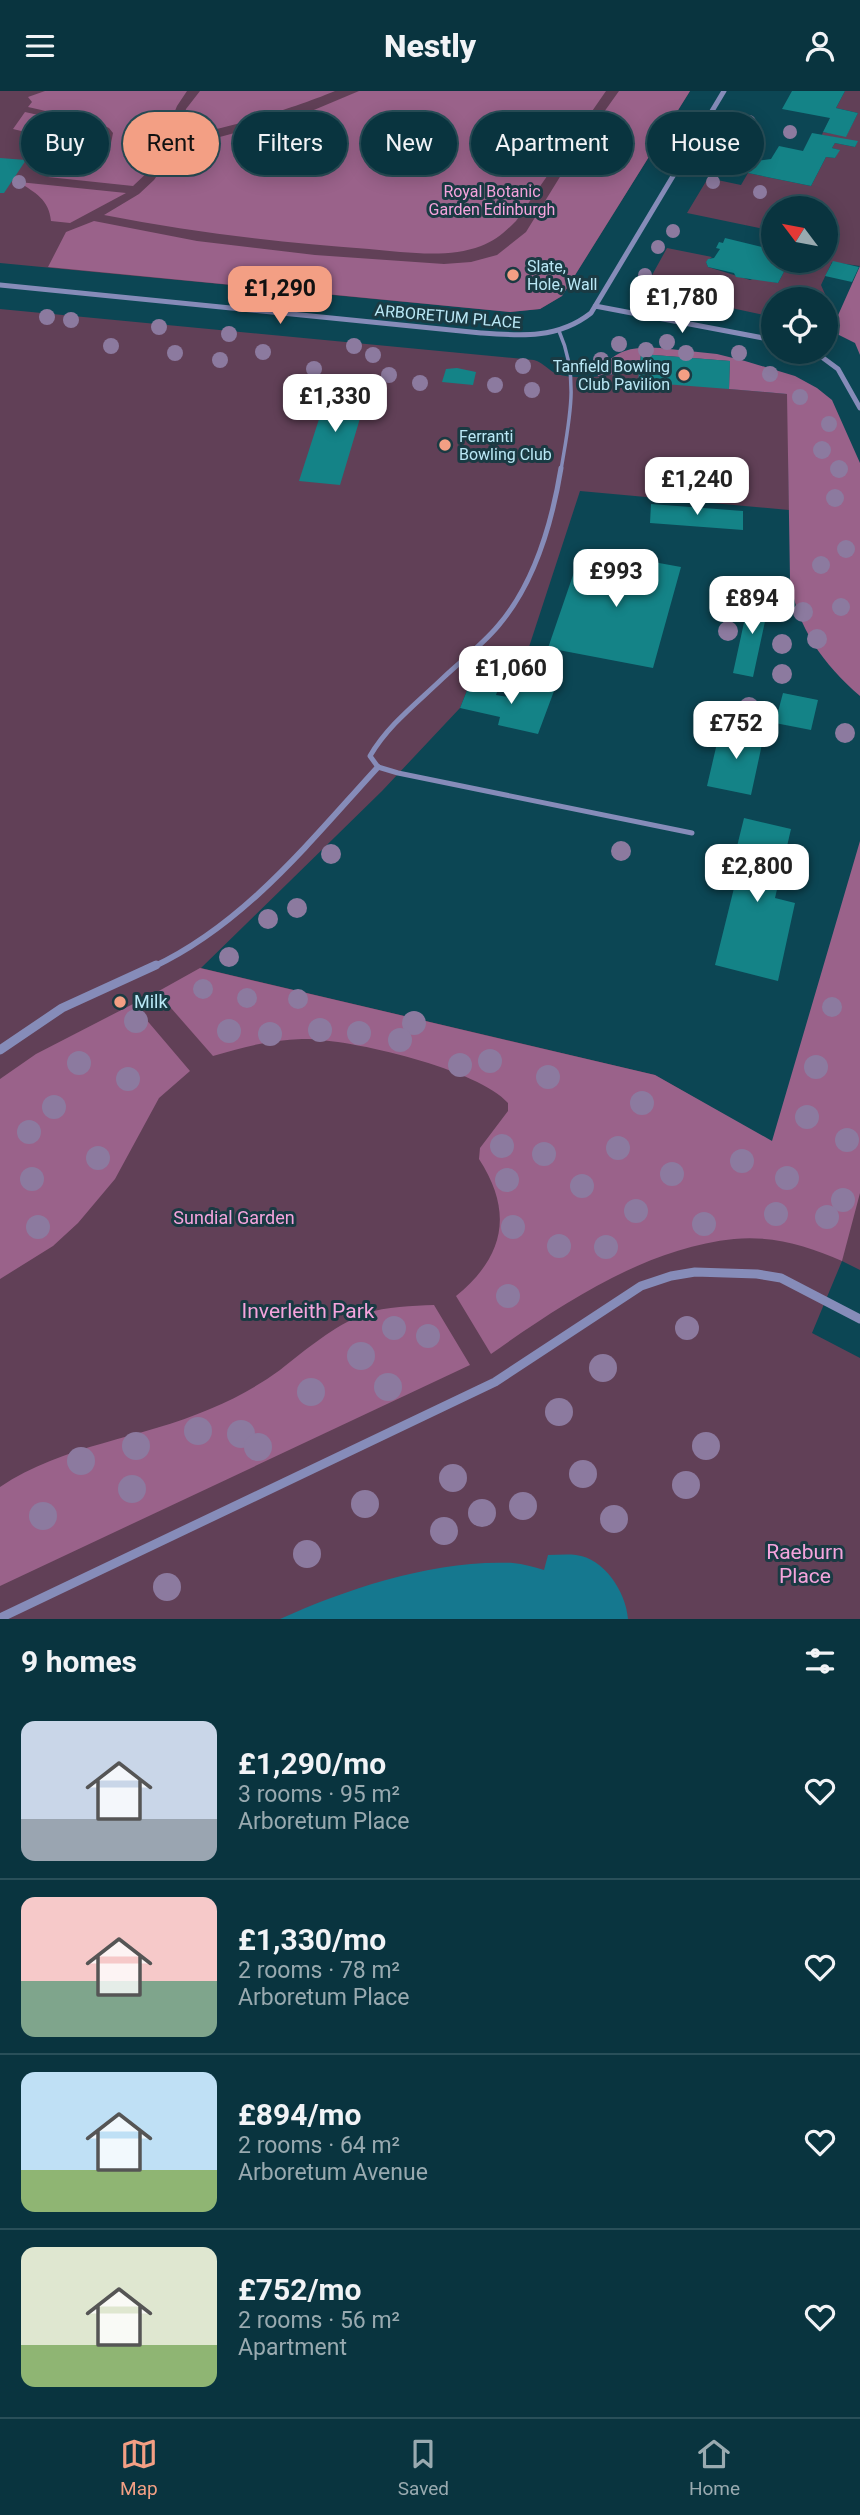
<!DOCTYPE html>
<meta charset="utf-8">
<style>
:root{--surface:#09343f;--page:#173f4a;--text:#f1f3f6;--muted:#99aab0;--line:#294f59;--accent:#f39f84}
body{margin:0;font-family:Roboto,sans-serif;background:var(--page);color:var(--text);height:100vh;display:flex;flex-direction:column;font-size:26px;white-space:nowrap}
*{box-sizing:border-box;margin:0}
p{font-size:23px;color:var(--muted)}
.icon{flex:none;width:38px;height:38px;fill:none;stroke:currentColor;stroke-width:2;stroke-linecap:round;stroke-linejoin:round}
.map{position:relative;height:1528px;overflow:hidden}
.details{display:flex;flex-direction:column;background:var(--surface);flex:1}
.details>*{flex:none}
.top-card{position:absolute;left:21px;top:21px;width:819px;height:63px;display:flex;gap:14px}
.needle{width:46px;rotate:302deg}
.buttons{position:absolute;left:761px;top:105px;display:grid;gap:14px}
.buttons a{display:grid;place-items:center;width:77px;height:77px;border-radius:50%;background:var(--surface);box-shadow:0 4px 18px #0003,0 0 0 2px var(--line);font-size:35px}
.price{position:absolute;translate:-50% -60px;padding:0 16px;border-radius:14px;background:#fff;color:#222;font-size:23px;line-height:46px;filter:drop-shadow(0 2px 4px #0008)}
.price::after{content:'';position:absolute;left:50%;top:42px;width:21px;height:16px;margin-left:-10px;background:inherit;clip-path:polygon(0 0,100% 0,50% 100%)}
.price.active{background:var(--accent);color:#111}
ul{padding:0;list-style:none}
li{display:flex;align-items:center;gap:21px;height:175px;padding:0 21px}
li+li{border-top:2px solid var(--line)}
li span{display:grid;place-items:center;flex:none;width:196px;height:140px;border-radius:14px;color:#555}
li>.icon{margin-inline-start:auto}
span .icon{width:84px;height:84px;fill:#fffc;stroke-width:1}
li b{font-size:30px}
h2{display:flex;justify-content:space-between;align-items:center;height:84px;padding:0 21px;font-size:30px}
.pill{padding:0 24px;border-radius:32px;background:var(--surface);box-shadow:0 4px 18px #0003,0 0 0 2px var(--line);font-size:24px;line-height:63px}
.pill.active{background:var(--accent);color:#111}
header{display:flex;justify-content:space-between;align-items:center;height:91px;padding:0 21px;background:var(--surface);font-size:32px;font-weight:800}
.dock{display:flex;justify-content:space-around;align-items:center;height:98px;border-top:2px solid var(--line);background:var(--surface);font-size:19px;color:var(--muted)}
.dock a{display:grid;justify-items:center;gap:4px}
.dock .active{color:var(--accent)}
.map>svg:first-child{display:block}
</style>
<header><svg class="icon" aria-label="menu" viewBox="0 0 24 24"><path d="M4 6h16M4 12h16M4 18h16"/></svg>Nestly<svg class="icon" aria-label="person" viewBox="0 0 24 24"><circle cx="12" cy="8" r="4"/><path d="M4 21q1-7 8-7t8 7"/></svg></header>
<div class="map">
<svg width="860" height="1528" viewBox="0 0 860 1528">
<rect width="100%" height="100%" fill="#0c4654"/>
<path fill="#614057" d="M0 0H690L562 205 540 218 510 221 0 172Z
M845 0H860V175L832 171 821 194 828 210 826 226V208H774L773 226 666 203 655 198 651 186 667 157 712 166 706 171 708 176 750 189 755 187 778 192 786 177 798 175 817 179 822 170H826V117H774L773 140 687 122 708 87 741 94 748 82 811 95 826 66 835 67 839 59 832 57 835 52 855 56 857 51 822 44 823 41 846 45 858 22 836 17Z
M0 218 534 269C544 272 549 280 557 283 577 290 614 284 634 281L641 263 730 270V298L788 303 789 419 580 400 529 556 482 592 479 599 468 597 460 617 382 700 201 877 655 984 772 1051 860 1069V1179L842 1170 812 1242 860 1267V1528H0Z"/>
<path fill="#9a628a" d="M45 0H187L177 15 151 78 133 95 48 86 105 63 110 57 113 42 109 37 99 32 28 16 32 11 28 6Z
M200 0H335C307 12 206 47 180 42L186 18Z
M359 0H606L516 130C505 141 495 150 481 155 447 168 405 161 369 158 280 152 191 141 104 124L139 103 154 89 175 58 302 24Z
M619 0H690L562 205 540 218 510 221 48 176 66 141 94 130 197 150 315 164 444 173 471 171 497 164 526 141 574 63Z
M25 21 92 36 97 40V52L91 60 79 64 78 54 13 38Z
M19 91 126 102 70 132 51 130C49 108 35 102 19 91Z
M860 175V264L855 252 831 240Z
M660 257 717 263 745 270 795 285 817 297 832 309 860 372V605C823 573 797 537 790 488L787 303 729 298 730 270 641 263 639 277 634 281 598 285 597 282C617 258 629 256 660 257Z
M860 750V1102L842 1170C809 1155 771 1144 734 1148 645 1157 562 1213 491 1263L456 1205C504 1166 514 1122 479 1068L480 1057 508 1020V1012C479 978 347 947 302 948 271 949 242 956 213 965L157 901 200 877 655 984 772 1050Z
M133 913 190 980 159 1007 115 1088 78 1132 53 1155 0 1188V988L36 963Z
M434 1214 470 1274 0 1495V1396C64 1353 141 1348 210 1318 236 1307 258 1295 280 1279 307 1258 333 1235 365 1223 387 1215 412 1215 434 1214Z"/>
<path fill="#15788f" d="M548 1464C557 1464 567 1463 576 1464 604 1467 626 1501 628 1528H280C348 1497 437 1468 513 1472 523 1473 534 1476 544 1479Z"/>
<path fill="#148387" d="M792 0H845L836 17 858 22 846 46 823 41 830 27 782 18Z
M812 42 858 50 855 56 835 52 832 57 840 59 835 67 826 66 811 95 748 82 745 77 755 70 771 68 779 55 803 60Z
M0 67 26 69 4 102H0Z
M725 147 774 159V170H822L817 179 798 175 786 177 778 192 736 186 734 182 708 176 706 171 708 168 714 167 720 158 716 157 719 151 723 152Z
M833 170 859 176 852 191 825 185Z
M641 263 730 270 729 298 638 291Z
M457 277 476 281 473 294 442 291 446 278Z
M331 291 370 294 340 394 299 390Z
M651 413 743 420V439L650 432Z
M582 458 681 476 653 577 548 557Z
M750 504 770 507 753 586 733 582Z
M482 592 499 595 496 604 508 606 514 592 554 600 538 643 498 634 500 626 460 617 468 597 479 599Z
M783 602 818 609 811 639 775 632Z
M721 635 764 644 751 704 707 695Z
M744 727 791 738 775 807 795 812 778 890 715 874 734 797 727 796Z"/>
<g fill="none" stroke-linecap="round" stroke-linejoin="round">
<path stroke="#868cb9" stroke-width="3.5" d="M559 240C580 287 569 330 561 379"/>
<path stroke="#868cb9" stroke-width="5" d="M561 377C552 432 535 492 498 535 482 554 461 570 443 587 417 612 388 634 370 665L378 676 398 682 692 742"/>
<path stroke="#868cb9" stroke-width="5" d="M0 194 481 242C521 245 558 248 591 222L724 0
M595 215 774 249
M815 261 838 278 860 317"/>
<path stroke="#868cb9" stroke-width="6" d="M153 876C245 833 311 749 378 676"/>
<path stroke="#868cb9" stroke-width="9" d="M0 959 62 917 156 874
M0 1527 495 1291 641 1195 671 1185 695 1181 757 1183 781 1187 860 1228"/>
</g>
<g fill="#8c7a9f">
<circle cx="749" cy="31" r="7"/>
<circle cx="790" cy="41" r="7"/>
<circle cx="734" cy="49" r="7"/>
<circle cx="19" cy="91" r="7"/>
<circle cx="713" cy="91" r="7"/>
<circle cx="760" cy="101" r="7"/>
<circle cx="673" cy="140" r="7"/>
<circle cx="658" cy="156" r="7"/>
<circle cx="645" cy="184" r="7"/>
<circle cx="669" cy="206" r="8"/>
<circle cx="47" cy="226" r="8"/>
<circle cx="71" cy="229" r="8"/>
<circle cx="159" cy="236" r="8"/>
<circle cx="229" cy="243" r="8"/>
<circle cx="667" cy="251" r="8"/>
<circle cx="619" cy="253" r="8"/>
<circle cx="111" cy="255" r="8"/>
<circle cx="354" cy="255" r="8"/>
<circle cx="646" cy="259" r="8"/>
<circle cx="263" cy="261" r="8"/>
<circle cx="175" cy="262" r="8"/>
<circle cx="686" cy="262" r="8"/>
<circle cx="739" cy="262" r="8"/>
<circle cx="373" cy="264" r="8"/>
<circle cx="220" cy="269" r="8"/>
<circle cx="601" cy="269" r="8"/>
<circle cx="523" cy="275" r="8"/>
<circle cx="314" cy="278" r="8"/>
<circle cx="770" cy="283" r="8"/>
<circle cx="389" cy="284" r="8"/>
<circle cx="420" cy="292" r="8"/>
<circle cx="495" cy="294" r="8"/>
<circle cx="532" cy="299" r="8"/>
<circle cx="800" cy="306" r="8"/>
<circle cx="829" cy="333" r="8"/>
<circle cx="822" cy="359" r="9"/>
<circle cx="839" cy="378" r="9"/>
<circle cx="835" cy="407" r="9"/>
<circle cx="846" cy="458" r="9"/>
<circle cx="821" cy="474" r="9"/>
<circle cx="841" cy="516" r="9"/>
<circle cx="803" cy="521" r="10"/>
<circle cx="728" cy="540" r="10"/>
<circle cx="817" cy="548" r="10"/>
<circle cx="782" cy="553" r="10"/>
<circle cx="782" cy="583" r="10"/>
<circle cx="749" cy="616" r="10"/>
<circle cx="845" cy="642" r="10"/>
<circle cx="621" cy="760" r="10"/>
<circle cx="331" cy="763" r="10"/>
<circle cx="297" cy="817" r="10"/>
<circle cx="268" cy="828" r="10"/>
<circle cx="229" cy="866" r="10"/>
<circle cx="203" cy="898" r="10"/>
<circle cx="247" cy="907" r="10"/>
<circle cx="298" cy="908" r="10"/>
<circle cx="832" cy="916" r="10"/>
<circle cx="136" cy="930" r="12"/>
<circle cx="414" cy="932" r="12"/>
<circle cx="320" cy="939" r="12"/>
<circle cx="229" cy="940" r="12"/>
<circle cx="359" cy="942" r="12"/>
<circle cx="270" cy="943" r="12"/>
<circle cx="400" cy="949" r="12"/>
<circle cx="490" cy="970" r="12"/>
<circle cx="79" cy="972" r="12"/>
<circle cx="460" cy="974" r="12"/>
<circle cx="816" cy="976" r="12"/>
<circle cx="548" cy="986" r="12"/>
<circle cx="128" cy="988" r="12"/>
<circle cx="642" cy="1012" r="12"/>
<circle cx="54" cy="1016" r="12"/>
<circle cx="807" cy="1026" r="12"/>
<circle cx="29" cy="1041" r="12"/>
<circle cx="847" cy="1049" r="12"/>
<circle cx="502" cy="1055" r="12"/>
<circle cx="618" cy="1057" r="12"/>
<circle cx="544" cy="1063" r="12"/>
<circle cx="98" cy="1067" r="12"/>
<circle cx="742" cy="1070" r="12"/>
<circle cx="672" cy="1083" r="12"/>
<circle cx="787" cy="1087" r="12"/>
<circle cx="32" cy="1088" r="12"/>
<circle cx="507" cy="1089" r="12"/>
<circle cx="582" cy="1095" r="12"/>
<circle cx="843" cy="1109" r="12"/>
<circle cx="636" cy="1120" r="12"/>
<circle cx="776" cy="1123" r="12"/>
<circle cx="827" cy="1126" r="12"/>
<circle cx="704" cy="1133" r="12"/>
<circle cx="38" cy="1136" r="12"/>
<circle cx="513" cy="1136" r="12"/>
<circle cx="559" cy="1155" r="12"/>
<circle cx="606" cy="1156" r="12"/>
<circle cx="508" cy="1205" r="12"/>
<circle cx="394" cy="1237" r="12"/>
<circle cx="687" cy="1237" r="12"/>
<circle cx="428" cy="1245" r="12"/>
<circle cx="361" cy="1265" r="14"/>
<circle cx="603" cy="1277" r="14"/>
<circle cx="388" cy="1296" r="14"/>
<circle cx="311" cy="1301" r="14"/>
<circle cx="559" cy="1321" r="14"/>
<circle cx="198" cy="1340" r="14"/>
<circle cx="241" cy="1343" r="14"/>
<circle cx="136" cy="1355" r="14"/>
<circle cx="706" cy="1355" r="14"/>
<circle cx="258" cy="1356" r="14"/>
<circle cx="81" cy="1370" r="14"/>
<circle cx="583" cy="1383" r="14"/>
<circle cx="453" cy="1387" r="14"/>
<circle cx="686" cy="1394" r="14"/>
<circle cx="132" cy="1398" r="14"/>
<circle cx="365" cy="1413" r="14"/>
<circle cx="523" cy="1415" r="14"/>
<circle cx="482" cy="1422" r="14"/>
<circle cx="43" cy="1425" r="14"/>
<circle cx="614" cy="1428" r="14"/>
<circle cx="444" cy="1440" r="14"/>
<circle cx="307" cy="1463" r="14"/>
<circle cx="167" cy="1496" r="14"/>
</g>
<g fill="#f39f84" stroke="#1a3a43" stroke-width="2.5">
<circle cx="513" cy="184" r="7"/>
<circle cx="684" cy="284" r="7"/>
<circle cx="445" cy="354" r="7"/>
<circle cx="120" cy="911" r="7"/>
</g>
<g text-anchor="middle" stroke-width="6" stroke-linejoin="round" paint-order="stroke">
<g font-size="16" fill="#f5a4dd" stroke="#1a3a43">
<text x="492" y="106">Royal Botanic<tspan x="492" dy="18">Garden Edinburgh</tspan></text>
</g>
<g font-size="16" fill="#bae8f6" stroke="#1a3a43" text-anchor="start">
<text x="527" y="181">Slate,<tspan x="527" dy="18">Hole, Wall</tspan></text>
<text x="670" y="281" text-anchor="end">Tanfield Bowling<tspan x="670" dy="18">Club Pavilion</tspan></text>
<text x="459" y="351">Ferranti<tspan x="459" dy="18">Bowling Club</tspan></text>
</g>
<g font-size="16" fill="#bae8f6" stroke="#1a3a43">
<text transform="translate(448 225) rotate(5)" y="6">ARBORETUM PLACE</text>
</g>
<g font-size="18" fill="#bae8f6" stroke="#1a3a43" text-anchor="start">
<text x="134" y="917">Milk</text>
</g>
<g font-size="18" fill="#f5a4dd" stroke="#1a3a43">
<text x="234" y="1133">Sundial Garden</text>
</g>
<g font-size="21" fill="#f5a4dd" stroke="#1a3a43">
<text x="308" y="1227">Inverleith Park</text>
<text x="805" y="1468">Raeburn<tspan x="805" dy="24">Place</tspan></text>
</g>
</g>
</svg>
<div class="buttons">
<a><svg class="needle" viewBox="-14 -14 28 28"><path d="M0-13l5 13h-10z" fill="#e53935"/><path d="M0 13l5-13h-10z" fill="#99aab0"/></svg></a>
<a><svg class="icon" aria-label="locate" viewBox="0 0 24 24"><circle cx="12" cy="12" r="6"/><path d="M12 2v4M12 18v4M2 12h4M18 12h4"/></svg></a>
</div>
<b class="price active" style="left:280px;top:235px">£1,290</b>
<b class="price" style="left:682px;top:244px">£1,780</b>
<b class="price" style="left:335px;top:343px">£1,330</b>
<b class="price" style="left:697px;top:426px">£1,240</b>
<b class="price" style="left:616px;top:518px">£993</b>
<b class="price" style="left:752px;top:545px">£894</b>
<b class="price" style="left:511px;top:615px">£1,060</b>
<b class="price" style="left:736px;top:670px">£752</b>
<b class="price" style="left:757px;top:813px">£2,800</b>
<div class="top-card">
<a class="pill">Buy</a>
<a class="pill active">Rent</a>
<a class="pill">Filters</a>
<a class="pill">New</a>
<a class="pill">Apartment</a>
<a class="pill">House</a>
</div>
</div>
<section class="details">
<h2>9 homes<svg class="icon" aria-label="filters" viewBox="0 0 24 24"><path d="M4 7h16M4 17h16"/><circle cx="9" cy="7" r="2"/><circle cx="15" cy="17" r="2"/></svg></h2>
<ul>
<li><span style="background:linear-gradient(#c9d6e8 70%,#9aa5b1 0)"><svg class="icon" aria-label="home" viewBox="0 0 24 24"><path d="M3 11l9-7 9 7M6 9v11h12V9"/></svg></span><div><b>£1,290/mo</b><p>3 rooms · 95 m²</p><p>Arboretum Place</p></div><svg class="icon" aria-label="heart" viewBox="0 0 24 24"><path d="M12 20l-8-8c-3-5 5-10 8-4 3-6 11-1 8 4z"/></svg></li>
<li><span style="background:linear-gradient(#f6c9c9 60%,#7fa58c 0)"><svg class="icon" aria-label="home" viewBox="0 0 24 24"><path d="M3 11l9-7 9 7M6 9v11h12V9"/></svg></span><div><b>£1,330/mo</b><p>2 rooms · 78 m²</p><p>Arboretum Place</p></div><svg class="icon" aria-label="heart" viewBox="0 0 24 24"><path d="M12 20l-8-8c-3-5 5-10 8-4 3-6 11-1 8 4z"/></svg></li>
<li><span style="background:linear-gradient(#bfe0f5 70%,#8fb573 0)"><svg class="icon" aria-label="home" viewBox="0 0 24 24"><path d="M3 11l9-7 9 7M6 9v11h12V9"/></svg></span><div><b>£894/mo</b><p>2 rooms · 64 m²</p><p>Arboretum Avenue</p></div><svg class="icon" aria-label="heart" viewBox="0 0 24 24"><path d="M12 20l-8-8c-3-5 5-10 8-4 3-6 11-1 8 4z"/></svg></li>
<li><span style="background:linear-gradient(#dfe7d0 70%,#8fb573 0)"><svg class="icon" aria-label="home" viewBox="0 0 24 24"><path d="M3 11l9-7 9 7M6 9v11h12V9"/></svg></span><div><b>£752/mo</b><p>2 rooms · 56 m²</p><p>Apartment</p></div><svg class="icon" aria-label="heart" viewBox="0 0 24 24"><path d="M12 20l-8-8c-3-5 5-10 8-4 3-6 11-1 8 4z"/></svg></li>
</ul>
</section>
<nav class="dock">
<a class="active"><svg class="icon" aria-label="map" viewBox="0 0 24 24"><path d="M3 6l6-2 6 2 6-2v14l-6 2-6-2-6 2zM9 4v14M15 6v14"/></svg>Map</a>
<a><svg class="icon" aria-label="saved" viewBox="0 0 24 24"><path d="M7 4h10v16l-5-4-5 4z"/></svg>Saved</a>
<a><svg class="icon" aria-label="home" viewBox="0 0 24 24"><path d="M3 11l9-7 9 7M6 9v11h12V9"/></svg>Home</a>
</nav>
